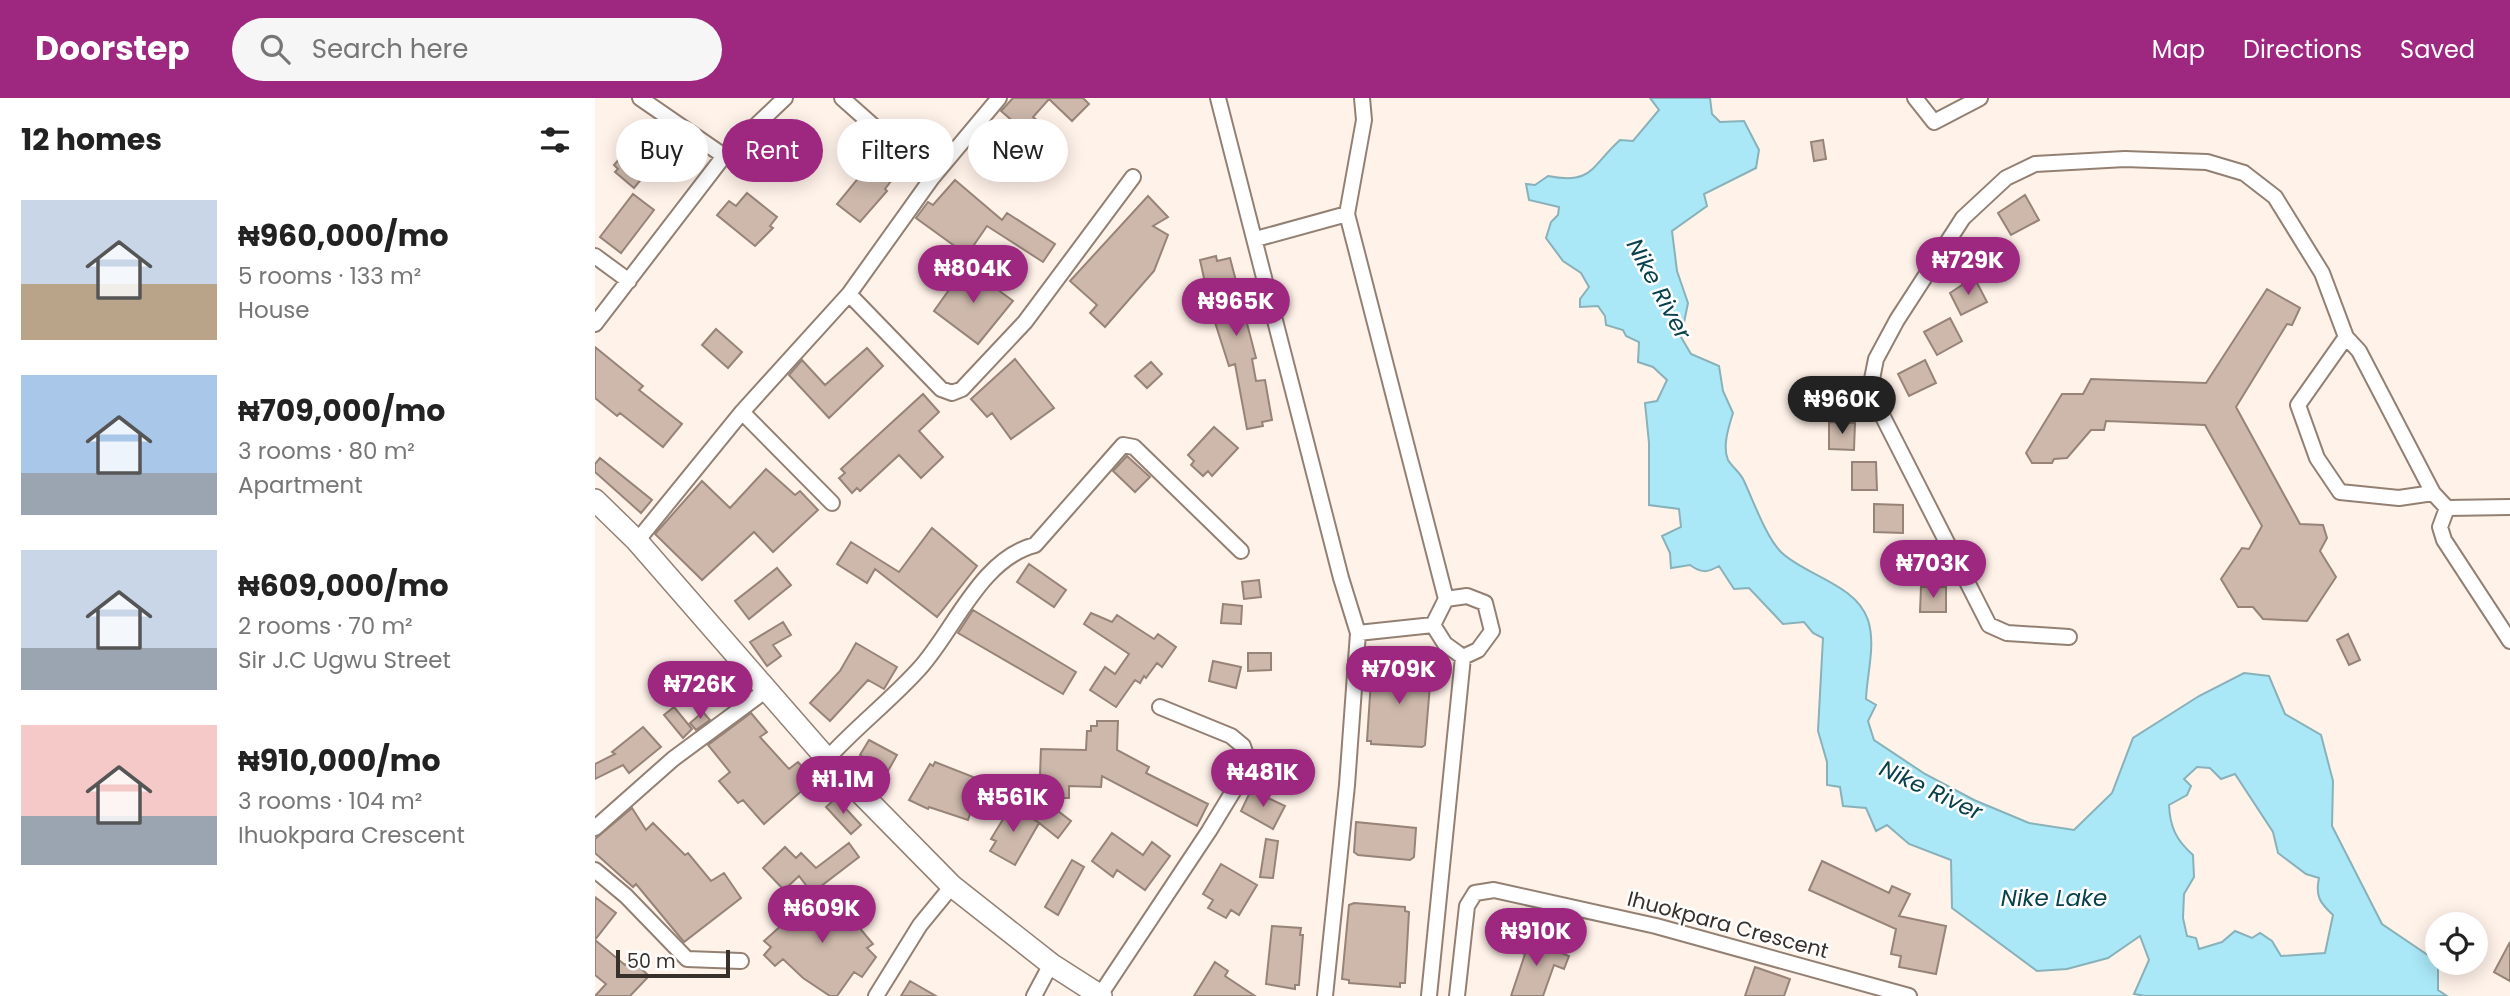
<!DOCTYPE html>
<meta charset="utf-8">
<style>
:root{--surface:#fff;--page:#f6f6f6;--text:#222;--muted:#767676;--accent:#9e2780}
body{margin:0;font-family:Poppins,sans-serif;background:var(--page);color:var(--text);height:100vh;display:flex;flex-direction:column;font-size:26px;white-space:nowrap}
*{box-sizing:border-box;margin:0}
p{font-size:23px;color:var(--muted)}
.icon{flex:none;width:38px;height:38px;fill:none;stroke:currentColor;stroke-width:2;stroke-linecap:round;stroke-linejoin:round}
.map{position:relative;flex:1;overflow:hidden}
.side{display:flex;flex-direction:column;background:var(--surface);width:595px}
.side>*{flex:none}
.guide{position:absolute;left:21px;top:21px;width:665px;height:63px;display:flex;gap:14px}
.buttons{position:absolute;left:1830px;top:814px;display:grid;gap:14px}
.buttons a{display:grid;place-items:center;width:63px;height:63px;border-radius:50%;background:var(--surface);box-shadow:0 4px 18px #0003;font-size:35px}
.scale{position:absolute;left:21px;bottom:18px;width:114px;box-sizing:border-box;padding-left:7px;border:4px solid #38302a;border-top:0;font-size:19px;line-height:24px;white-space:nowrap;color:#38302a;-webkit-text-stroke:5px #fff;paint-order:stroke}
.price{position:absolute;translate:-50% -60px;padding:0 16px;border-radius:24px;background:var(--accent);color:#fff;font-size:23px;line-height:46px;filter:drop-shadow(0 2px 4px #0008)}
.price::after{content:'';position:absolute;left:50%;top:42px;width:21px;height:16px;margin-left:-10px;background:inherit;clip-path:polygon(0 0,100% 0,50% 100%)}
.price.current{background:#222;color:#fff}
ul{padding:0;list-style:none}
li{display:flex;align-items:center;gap:21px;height:175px;padding:0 21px}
li span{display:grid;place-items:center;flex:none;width:196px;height:140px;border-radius:0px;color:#555}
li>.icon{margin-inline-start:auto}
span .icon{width:84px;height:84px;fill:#fffc;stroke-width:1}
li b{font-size:30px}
h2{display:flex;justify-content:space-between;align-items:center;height:84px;padding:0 21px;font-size:30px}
.pill{padding:0 24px;border-radius:32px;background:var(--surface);box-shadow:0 4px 18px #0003;font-size:24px;line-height:63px}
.pill.current{background:var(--accent);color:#fff}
header{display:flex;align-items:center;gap:42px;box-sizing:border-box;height:98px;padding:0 35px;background:var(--accent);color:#fff}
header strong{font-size:33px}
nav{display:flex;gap:38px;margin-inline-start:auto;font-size:24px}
.search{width:490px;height:63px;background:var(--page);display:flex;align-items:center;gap:18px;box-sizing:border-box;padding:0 24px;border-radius:38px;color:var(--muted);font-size:26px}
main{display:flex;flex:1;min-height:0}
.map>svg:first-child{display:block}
</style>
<header>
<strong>Doorstep</strong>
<div class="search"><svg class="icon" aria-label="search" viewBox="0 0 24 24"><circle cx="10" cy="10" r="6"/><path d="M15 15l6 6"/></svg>Search here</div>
<nav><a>Map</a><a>Directions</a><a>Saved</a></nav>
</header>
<main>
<section class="side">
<h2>12 homes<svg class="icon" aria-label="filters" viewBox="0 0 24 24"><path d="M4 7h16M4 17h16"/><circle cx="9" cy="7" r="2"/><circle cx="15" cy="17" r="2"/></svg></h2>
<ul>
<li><span style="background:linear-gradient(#c9d6e8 60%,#b9a48a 0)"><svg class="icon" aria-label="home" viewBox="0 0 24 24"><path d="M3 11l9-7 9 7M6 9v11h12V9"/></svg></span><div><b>₦960,000/mo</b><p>5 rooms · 133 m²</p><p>House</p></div></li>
<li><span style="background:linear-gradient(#a9c7e8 70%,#9aa5b1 0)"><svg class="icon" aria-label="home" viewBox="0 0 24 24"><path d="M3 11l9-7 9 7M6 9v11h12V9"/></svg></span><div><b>₦709,000/mo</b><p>3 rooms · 80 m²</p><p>Apartment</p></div></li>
<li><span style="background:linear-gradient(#c9d6e8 70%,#9aa5b1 0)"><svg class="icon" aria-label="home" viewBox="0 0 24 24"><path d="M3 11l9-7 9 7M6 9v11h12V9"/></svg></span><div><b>₦609,000/mo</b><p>2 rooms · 70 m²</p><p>Sir J.C Ugwu Street</p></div></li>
<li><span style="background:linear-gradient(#f6c9c9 65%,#9aa5b1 0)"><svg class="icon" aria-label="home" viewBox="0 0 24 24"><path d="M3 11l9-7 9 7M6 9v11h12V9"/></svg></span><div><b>₦910,000/mo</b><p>3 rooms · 104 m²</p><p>Ihuokpara Crescent</p></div></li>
</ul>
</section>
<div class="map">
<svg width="1915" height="898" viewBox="0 0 1915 898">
<rect width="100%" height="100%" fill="#fff2e9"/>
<path fill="#aae8f7" stroke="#88b1ba" stroke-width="2" fill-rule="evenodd" d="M1055 0H1115L1117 16 1125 24 1149 23 1164 52 1161 70 1109 96 1112 108 1077 133 1082 173 1093 205 1086 239 1096 256 1124 268 1128 293 1138 315C1134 328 1127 348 1133 362 1137 369 1146 375 1149 383 1158 402 1171 439 1186 454 1209 477 1261 486 1273 522 1281 547 1272 575 1271 601L1281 607 1273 623 1279 642 1330 676 1379 702 1434 725 1479 732 1517 695 1538 640 1604 598 1649 575 1674 578 1690 616 1726 637 1738 683 1737 728 1787 826 1843 864V892L1852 898H1550L1539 896 1554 862 1545 838 1513 860 1472 871 1442 873 1357 810 1356 762 1314 746 1292 727 1281 733 1271 710 1248 708 1245 689 1232 687V664L1223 633 1228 540 1218 535 1209 524 1188 526 1154 490 1139 491 1124 468C1112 475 1106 475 1095 467L1076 470 1075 455 1067 438 1086 429 1084 411 1054 407V345L1050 305 1062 303 1072 282 1058 269 1043 264 1044 244 1031 238 1028 232 1011 227 1010 218 1003 208 985 209V201L994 189 986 175 968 163 951 140 956 124 963 117 964 109 934 102 931 86 940 87 953 78C998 87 996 68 1025 42L1038 43 1064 12ZM1602 669 1615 670 1626 681 1640 676 1678 734 1683 755 1711 776 1724 780C1720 798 1725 805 1738 817L1730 855 1686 858 1677 843 1665 835 1657 840 1640 833 1627 844 1604 851 1601 840 1592 838 1588 820 1589 796 1599 779 1598 757C1581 742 1575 729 1574 707L1592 697 1596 688 1589 681Z"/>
<path fill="#cdb8ab" stroke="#978377" stroke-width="2" d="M418 0H488L494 6 477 23 454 1 438 19 462 38 431 77 413 63 434 37 406 13Z
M48 42 60 52 56 57 62 62 39 90 20 74 23 71 19 67 39 44 44 47Z
M1228 42 1231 61 1219 63 1216 44Z
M278 62 300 78 290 91 292 93 265 124 242 106Z
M360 82 407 122 412 115 460 146 448 164 392 128 372 157 321 120 333 104 338 107Z
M152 95 182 119 175 128 178 130 160 148 122 117 134 103 141 108Z
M38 96 59 112 26 155 5 139Z
M1430 97 1444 122 1416 137 1403 115Z
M553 98 573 119 558 128 573 137 559 173 510 229 495 215 502 207 475 183Z
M1406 141 1417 163 1391 176 1380 154Z
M621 158 622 163 635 160 661 260 657 261 661 283 670 282 677 322 667 324 668 328 652 331 640 266 634 268 616 212 605 162Z
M371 168 418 203 383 246 339 213Z
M1379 179 1392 204 1366 217 1355 195Z
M1672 191 1705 210 1697 227 1692 226 1641 309 1705 426 1728 427 1732 440 1725 453 1741 479 1712 523 1668 521 1658 509H1643L1626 481 1647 450 1654 451 1667 428 1610 327 1511 323 1509 332H1496L1472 360 1459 361 1457 365H1437L1431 355 1467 296H1488L1496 281 1611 285Z
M1355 220 1367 243 1342 257 1329 234Z
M121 231 147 254 133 270 107 247Z
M0 249 48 288 44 292 87 326 68 349 25 315 22 318 0 300Z
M272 250 288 268 234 320 194 277 207 262 230 287Z
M420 261 459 310 416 341 397 315 392 319 376 301Z
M1330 262 1341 285 1314 298 1303 276Z
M556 264 567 276 552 290 540 278Z
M328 296 344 314 324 333 348 359 326 380 304 357 265 393 262 390 257 395 244 380 250 375 246 371Z
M1234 324 1260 325 1259 352 1234 351Z
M619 329 643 350 617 378 613 373 608 378 596 367 599 363 593 357Z
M532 358 555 379 540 394 518 373Z
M5 360 57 402 46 415 0 374V366Z
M1257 364H1281L1282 392H1257Z
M171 371 200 397 205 393 223 412 178 454 159 434 107 482 60 436 107 383 135 410Z
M1279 406 1308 407V435L1279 434Z
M337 430 382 468 342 519 280 471 272 485 242 466 256 444 304 474Z
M1306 447H1332V475H1306Z
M434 466 471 492 459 509 422 484Z
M182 470 196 487 154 521 140 503Z
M664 482 666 499 649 501 647 484Z
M1326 489H1351V514H1325Z
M628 506 647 508 646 526 626 525Z
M378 512 481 574 468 596 363 535Z
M496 515 517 524 522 517 559 541 563 536 581 549 567 569 562 565 551 580 549 578 545 585 540 582 521 609 495 592 510 569 520 576 534 556 489 526Z
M188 524 196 537 178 547 186 558 172 568 155 544Z
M1753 536 1765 562 1754 567 1742 542Z
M261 545 302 569 289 591 273 582 235 623 215 605 245 573Z
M653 555H676V572L653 573Z
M618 563 646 569 641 590 614 583Z
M781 565 832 571V574L836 575 830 647 827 649 776 646V643H772L777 567Z
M79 609 97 631 88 640 69 617Z
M108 614 115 622 101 632 95 625Z
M156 615 172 634 165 639 194 671 203 664 219 682 169 726 148 702 143 705 124 683 135 674 113 647Z
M502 623H523L522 652 554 669 551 675 613 706 602 728 507 678 506 689 474 688V700H446L476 723 463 740 438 720V687H442V677H445L446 651 491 652 492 633H496V628H502Z
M48 629 66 649 34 675 28 667 0 681V666L20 656 17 654Z
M274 642 302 657 293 673 265 657Z
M340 664 386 682 373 722 334 709 333 711 314 702 335 666 338 668Z
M656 692 690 708 678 731 646 713Z
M241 700 266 727 256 736 231 709Z
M413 705 444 725 420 767 395 753 401 743 396 741 410 718 406 716Z
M37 710 51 732 58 725 90 757 93 755 116 783 129 775 146 800 89 844 41 786 38 789 0 755V741Z
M761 724 821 730 819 759 815 762 763 757 759 754Z
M517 735 548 757 557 744 575 758 550 792 522 772 518 779 497 763Z
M671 741 683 743 678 780 665 779Z
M254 745 264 759 217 795 204 778 189 792 168 770 190 749 201 760 206 755 221 770Z
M477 762 489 769 463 817 450 809Z
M1227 763 1294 795 1297 788 1315 796 1304 818 1351 828 1341 876 1304 869 1306 858 1296 856 1301 831 1214 792Z
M626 766 662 787 644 817 636 812 631 820 613 810 618 802 608 796Z
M226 792 253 819 254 817 278 846 272 850 281 859 267 879 259 874 242 898H235L208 880 188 861 180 868 169 857 176 849 169 843Z
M0 799 21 815 0 842 30 867 36 861 54 878 35 898H0L11 886 0 877Z
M759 805 810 809V813L814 814 810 885H805V889L754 885V882L747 881 754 807Z
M677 828 706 830 705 837H708L704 887H700V891L671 886Z
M925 839 974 858 969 871 959 867 948 898H916L930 856 920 853Z
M1915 844V883L1899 874Z
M620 864 633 873 630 878 660 898H599Z
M1160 869 1195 881 1189 898H1150Z
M315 883 341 898H306Z"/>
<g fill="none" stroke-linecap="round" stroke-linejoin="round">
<g stroke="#938073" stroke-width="18">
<path id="street" d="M45 0 129 58
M247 0 337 80
M623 0 746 480 763 535 752 687 730 898
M767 0 769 22 752 116 851 501 838 527
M1320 0 1339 24 1385 0
M661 141 752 116
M0 158 34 183
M254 196 346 291 357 295 367 291 430 224 538 79
M0 226 129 58 190 0
M1751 239 1703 307 1722 360 1745 394 1804 400 1838 395
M147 314 237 405
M1852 410 1845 429 1849 442 1915 543
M42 443 147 314 254 196 337 80 404 0
M851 501 872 498 890 505 897 533 883 552 868 559
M763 535 838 527 850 546 868 559 834 898
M1474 539 1412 535 1394 527 1286 315 1276 286 1281 261 1302 222 1368 120 1411 80 1440 66 1530 61 1612 64 1649 75 1680 99 1727 175 1751 239 1764 253 1838 395 1852 410 1915 409
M232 661C261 629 295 603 324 571 359 533 385 461 440 447L528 347 539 349 646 453
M0 730 78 661 170 593
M0 772 31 798 92 861 146 863
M505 897 614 733 645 682 651 657 648 648 636 638 565 609
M281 898 325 827 357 788
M439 898 456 866
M862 898 872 808 880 795 899 792 1061 828 1314 898"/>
</g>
<g stroke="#938073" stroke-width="24">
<path id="secondary" d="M0 402 42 443 232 661 357 788 456 866 506 898"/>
</g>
<use href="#street" stroke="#fff" stroke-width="14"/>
<use href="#secondary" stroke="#fff" stroke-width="21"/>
</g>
<g text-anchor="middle" stroke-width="5" stroke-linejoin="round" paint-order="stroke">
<g font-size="21" fill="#38302a" stroke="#fff">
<text transform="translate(1133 827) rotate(15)" y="7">Ihuokpara Crescent</text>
</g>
<g font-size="23" font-style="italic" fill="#08414c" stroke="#fff">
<text transform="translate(1064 191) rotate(62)" y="8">Nike River</text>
<text transform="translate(1336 692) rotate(25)" y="8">Nike River</text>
<text x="1459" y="808">Nike Lake</text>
</g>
</g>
</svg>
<div class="buttons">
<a><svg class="icon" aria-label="locate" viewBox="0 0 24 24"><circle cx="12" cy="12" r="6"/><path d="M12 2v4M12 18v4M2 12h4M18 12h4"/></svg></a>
</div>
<div class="scale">50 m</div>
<b class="price" style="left:1373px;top:199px">₦729K</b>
<b class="price" style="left:378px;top:207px">₦804K</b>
<b class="price" style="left:641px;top:240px">₦965K</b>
<b class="price current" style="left:1247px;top:338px">₦960K</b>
<b class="price" style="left:1338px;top:502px">₦703K</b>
<b class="price" style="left:804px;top:608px">₦709K</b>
<b class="price" style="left:105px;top:623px">₦726K</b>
<b class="price" style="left:668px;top:711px">₦481K</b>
<b class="price" style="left:248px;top:718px">₦1.1M</b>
<b class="price" style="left:418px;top:736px">₦561K</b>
<b class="price" style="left:227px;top:847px">₦609K</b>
<b class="price" style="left:941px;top:870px">₦910K</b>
<div class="guide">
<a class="pill">Buy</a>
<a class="pill current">Rent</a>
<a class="pill">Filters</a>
<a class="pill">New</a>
</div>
</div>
</main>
